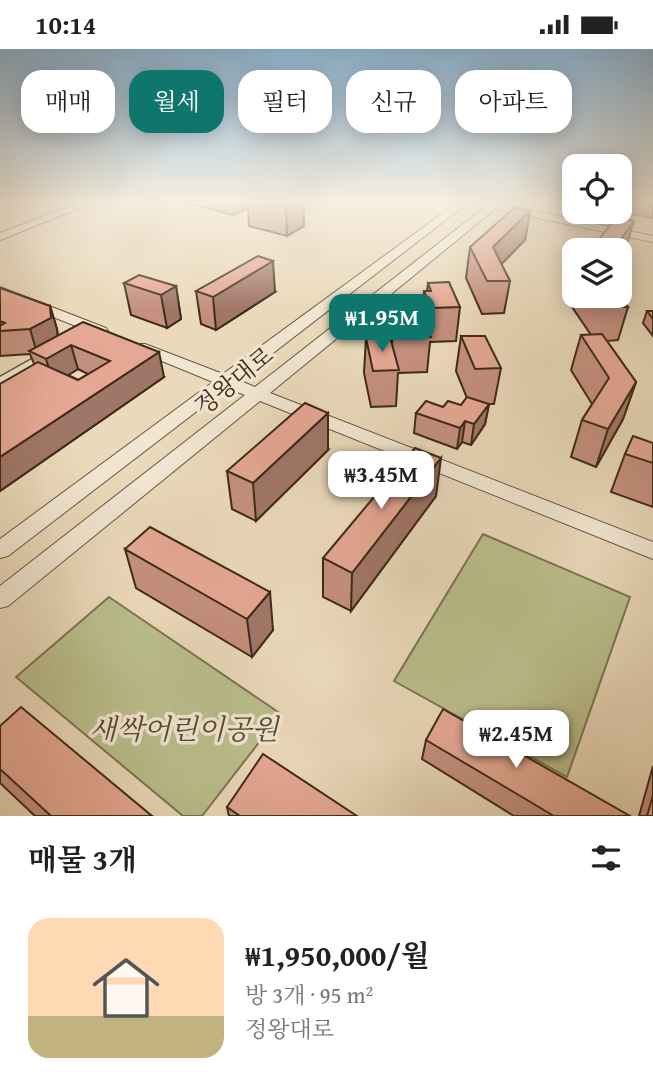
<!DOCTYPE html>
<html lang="ko">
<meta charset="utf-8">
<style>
:root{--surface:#fff;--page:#f2f2f2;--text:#222;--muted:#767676;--line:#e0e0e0;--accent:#0f766e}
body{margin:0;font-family:"Gentium Book Plus","Noto Serif KR",serif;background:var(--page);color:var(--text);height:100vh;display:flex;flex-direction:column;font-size:26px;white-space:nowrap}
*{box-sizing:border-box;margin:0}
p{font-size:23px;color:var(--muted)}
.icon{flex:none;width:38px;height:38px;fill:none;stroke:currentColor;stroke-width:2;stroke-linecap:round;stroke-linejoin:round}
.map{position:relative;height:767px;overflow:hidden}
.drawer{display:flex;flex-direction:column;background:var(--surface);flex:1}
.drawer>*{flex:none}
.hud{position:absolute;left:21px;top:21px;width:612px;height:63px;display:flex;gap:14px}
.tools{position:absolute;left:562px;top:105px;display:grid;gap:14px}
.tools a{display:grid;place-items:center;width:70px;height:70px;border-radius:14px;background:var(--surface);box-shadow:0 4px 18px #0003;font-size:35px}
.price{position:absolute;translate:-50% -60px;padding:0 16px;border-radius:14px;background:#fff;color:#222;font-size:23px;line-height:46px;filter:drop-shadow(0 2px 4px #0008)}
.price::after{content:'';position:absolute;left:50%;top:42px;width:21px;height:16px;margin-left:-10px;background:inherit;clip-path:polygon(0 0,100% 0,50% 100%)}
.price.current{background:var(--accent);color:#fff}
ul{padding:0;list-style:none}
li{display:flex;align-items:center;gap:21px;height:175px;padding:0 28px}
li+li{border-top:2px solid var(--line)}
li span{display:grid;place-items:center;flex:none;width:196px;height:140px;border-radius:21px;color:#555}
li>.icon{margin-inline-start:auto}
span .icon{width:84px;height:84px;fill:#fffc;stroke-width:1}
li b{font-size:30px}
h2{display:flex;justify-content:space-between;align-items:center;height:84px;padding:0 28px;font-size:30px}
.tag{padding:0 24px;border-radius:21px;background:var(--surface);box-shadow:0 4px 18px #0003;font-size:24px;line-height:63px}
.tag.current{background:var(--accent);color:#fff}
.status{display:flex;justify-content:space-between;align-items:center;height:49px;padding:0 35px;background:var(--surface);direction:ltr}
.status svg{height:19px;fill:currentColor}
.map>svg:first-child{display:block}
</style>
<div class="status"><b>10:14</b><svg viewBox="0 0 49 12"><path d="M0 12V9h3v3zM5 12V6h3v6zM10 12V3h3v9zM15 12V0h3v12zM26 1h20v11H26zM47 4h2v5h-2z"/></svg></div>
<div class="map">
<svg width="653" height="767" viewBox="0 0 653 767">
<rect width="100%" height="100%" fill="#ead9ba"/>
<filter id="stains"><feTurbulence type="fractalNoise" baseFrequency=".00286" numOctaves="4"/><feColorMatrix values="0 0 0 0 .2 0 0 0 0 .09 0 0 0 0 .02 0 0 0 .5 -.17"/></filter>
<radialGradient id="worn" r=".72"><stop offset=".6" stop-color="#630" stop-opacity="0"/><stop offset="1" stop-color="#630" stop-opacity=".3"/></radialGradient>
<path fill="#bbbe8d" stroke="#7c7452" stroke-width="2" d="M483 485 630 548 567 728 394 632Z
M109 548 281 665 202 767H183L16 628Z"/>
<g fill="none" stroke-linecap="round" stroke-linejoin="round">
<g stroke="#695640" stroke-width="3">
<path id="minor" d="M50 300 54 301 56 304 54 307 0 337V328Z"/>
</g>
<g stroke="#695640" stroke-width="2">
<path id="tertiary" d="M81 153H94L0 191V184Z
M458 153H469L238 331 255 338 485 158 481 157V153H503L501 155 653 187V193L495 160 270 344 653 493V510L260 352 8 557 0 559V537L245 346 227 339 8 507 0 509V490L213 333 135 301 133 298 135 295H145L223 325Z
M0 238 106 279 108 282 101 286 96 285 0 247Z"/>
</g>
<use href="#minor" fill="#f1e6d2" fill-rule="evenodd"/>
<use href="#tertiary" fill="#f1e6d2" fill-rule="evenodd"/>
</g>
<path fill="#c5907f" stroke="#3e2a17" stroke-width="2" fill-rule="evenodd" d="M183 153H303L304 177 287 187 249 177 248 159 234 166Z
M620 153H653V169L620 163Z
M530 162 525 191 501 215 510 232 504 264 482 265 466 229 470 198Z
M574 227V247H619L628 258 618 291 607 292 636 333 623 370 596 418 571 408 582 371 592 355 571 321 581 286H591L568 252Z
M124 234 176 237 181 270 167 279 131 266Z
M428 234 460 258 456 292 430 293 427 323 398 324 396 357 371 358 364 324 366 289 392 295 393 270 397 269 398 260 422 264 424 242H427Z
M0 239 50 257 57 280 58 287 164 328 0 442 34 315 30 305 0 307ZM78 320 88 325 78 331 68 326Z
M196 242 275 243 216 281 201 275Z
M647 262H653V287L643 274Z
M461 287 501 319 494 355H489L485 375 471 396 462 393 457 400 414 384 416 364 443 358 461 356 467 349 456 322Z
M653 394V458L611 443 625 405Z
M328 401 256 472 232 460 227 422Z
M436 447 351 562 323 548V509Z
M125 500 273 581 252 608 136 539Z
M0 677 152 767H35L0 734Z
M426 691 630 767H514L422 710Z
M653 717V767H639Z
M227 758 357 767H229Z"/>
<path fill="#a07668" stroke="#3e2a17" stroke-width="2" d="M233 153H248V159L234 166Z
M296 153H303L304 177 287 187 286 158Z
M530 162 525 191 488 229 493 198Z
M634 172 625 201 620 210V201H613Z
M273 212 275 243 216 281 213 248Z
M176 237 181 270 167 279 161 246Z
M50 257 57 280 58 293 37 304 30 280Z
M71 296 78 320 54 335 46 310Z
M159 303 164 328 0 442V408Z
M636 333 623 370 596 418 608 380Z
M489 355 485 375 471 396 474 375Z
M328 364V401L256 472 253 434Z
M465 372 462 393 457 400 460 379Z
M441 409 436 447 351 562 352 524Z
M270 543 273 581 252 608 247 570Z"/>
<path fill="#e5a894" stroke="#3e2a17" stroke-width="2" d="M262 153H296L286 158Z
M514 159 530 162 493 198 510 232H487L470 198Z
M616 168 634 172 613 201H591Z
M258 207 273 212 213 248 196 242Z
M139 226 176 237 161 246 124 234Z
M449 233 460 258 431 259 424 242H431L428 234Z
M0 239 50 257 51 269 30 280 0 282V277L5 274 0 272Z
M596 247H619L628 258H605Z
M420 259 431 288 399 289 393 270 401 269 398 260Z
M647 262H653V270Z
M83 273 159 303 0 408V335L38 313 78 331 110 312 71 296 46 310 29 302Z
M602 285 636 333 608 380 582 371 609 329 581 286Z
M461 287H485L501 319 475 320Z
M390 288 399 321 373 322 366 289Z
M467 348 489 355 474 375 465 372 460 379 416 364 426 352 443 358 448 352 461 356Z
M305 354 328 364 253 434 227 422Z
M633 387 653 394V414L625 405Z
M415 399 441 409 352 524 323 509Z
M150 478 270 543 247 570 125 500Z
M21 658 152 767H51L0 720V677Z
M443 660 630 767H554L426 691Z
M263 705 357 767H240L227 758Z
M653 746V767H647Z"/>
<linearGradient id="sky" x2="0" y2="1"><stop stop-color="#8ab5d6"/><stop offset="0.59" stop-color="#f6eee0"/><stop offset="1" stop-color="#f6eee0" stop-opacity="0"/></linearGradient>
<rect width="653" height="260" fill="url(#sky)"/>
<g text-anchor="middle" stroke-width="7" stroke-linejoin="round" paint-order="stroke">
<g font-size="24" fill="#3e2a17" stroke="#f1e6d2">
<text transform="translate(234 332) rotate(-39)" y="8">정왕대로</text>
</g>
<g font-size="28" font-style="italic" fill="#57482f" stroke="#f1e6d2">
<text x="184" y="690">새싹어린이공원</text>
</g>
</g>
<rect width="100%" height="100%" filter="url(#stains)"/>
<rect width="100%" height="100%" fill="url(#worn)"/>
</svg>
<div class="tools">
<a><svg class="icon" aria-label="locate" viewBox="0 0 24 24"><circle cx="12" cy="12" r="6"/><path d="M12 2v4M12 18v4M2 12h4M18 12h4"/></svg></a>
<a><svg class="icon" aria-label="layers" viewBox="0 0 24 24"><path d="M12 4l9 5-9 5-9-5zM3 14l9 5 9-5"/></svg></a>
</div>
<b class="price current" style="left:382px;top:305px">₩1.95M</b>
<b class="price" style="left:381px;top:462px">₩3.45M</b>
<b class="price" style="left:516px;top:721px">₩2.45M</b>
<div class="hud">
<a class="tag">매매</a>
<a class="tag current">월세</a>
<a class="tag">필터</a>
<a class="tag">신규</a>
<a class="tag">아파트</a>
</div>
</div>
<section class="drawer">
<h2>매물 3개<svg class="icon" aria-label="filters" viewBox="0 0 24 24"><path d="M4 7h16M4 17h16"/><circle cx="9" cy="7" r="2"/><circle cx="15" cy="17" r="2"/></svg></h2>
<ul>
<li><span style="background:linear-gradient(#ffd9b3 70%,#c2b280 0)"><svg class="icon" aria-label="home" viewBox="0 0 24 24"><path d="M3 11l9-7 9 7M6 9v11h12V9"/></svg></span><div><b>₩1,950,000/월</b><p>방 3개 · 95 m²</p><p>정왕대로</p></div></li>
</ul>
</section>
